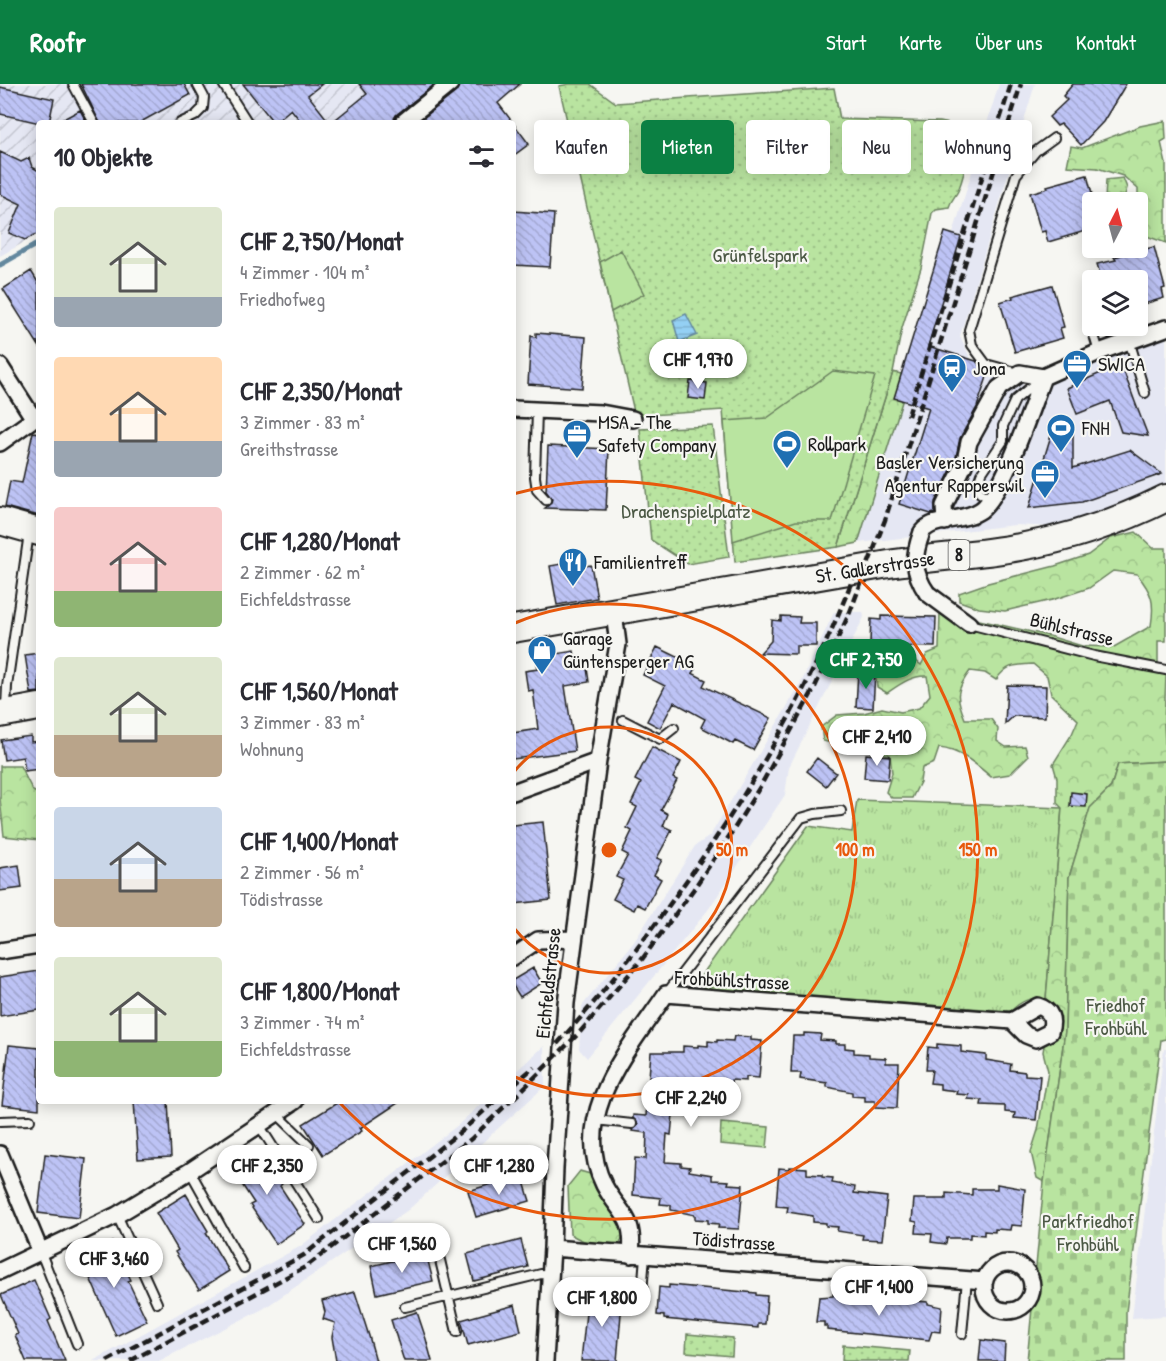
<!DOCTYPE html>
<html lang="de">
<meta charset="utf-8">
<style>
:root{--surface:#fff;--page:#f7f7f7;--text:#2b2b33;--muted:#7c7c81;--accent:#0b8043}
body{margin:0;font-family:"Patrick Hand",sans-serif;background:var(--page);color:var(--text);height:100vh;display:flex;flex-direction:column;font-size:22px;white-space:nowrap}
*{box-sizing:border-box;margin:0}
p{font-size:20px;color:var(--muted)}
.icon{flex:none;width:33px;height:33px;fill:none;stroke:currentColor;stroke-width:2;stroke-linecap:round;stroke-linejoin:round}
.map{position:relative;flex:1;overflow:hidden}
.panel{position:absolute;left:36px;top:36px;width:480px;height:984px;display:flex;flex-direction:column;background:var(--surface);border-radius:6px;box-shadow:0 3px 15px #0003}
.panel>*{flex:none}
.banner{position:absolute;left:534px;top:36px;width:542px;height:54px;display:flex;gap:12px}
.needle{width:39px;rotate:6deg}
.buttons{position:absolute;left:1082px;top:108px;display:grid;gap:12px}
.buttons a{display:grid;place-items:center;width:66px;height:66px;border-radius:6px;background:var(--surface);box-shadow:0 3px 15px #0003;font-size:30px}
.price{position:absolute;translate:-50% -51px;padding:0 14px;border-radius:21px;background:#fff;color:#222;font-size:20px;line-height:39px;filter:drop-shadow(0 2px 3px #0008)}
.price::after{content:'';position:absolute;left:50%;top:36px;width:18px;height:14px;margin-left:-9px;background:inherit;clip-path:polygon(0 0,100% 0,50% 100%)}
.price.current{background:var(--accent);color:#fff}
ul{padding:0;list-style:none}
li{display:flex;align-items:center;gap:18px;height:150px;padding:0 18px}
li span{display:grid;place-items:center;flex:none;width:168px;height:120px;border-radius:6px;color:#555}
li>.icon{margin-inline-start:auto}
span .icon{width:72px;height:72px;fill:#fffc;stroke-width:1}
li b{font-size:26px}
h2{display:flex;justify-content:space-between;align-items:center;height:72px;padding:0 18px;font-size:26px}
.chip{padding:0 21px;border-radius:6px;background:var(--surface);box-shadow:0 3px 15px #0003;font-size:21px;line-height:54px}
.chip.current{background:var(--accent);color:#fff}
header{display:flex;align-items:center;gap:36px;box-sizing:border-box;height:84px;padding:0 30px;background:var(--accent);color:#fff}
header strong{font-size:28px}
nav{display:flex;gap:33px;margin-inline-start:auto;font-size:21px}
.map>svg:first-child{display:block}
</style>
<header>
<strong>Roofr</strong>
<nav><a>Start</a><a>Karte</a><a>Über uns</a><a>Kontakt</a></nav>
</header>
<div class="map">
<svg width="1166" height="1277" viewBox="0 0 1166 1277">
<defs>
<pattern id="industrial-furrows" width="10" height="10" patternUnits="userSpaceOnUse" patternTransform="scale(1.5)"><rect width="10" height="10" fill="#e5e7f3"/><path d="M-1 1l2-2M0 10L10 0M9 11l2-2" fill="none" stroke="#c4c6d0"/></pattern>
<pattern id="grass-tufts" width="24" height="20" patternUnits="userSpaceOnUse" patternTransform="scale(1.5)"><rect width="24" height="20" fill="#b9e4a0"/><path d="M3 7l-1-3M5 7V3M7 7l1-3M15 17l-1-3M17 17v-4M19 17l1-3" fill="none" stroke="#9ec389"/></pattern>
<pattern id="forest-crowns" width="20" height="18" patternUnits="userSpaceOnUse" patternTransform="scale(1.5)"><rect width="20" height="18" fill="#b9e4a0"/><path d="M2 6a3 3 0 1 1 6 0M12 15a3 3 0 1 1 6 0" fill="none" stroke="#9ec389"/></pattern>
<pattern id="cemetery-stones" width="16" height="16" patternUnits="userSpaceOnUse" patternTransform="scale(1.5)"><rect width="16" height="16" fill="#b9e4a0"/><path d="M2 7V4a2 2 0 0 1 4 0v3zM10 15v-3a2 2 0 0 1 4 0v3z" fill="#9ec389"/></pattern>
<pattern id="park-dots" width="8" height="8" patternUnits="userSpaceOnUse" patternTransform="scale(1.5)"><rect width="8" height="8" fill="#b9e4a0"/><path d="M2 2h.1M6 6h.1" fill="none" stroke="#9ec389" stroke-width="1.8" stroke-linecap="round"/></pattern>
<pattern id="water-rules" width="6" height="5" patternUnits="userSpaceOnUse" patternTransform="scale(1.5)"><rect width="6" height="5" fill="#94d0f4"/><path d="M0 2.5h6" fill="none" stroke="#7fb2d1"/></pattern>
<pattern id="building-back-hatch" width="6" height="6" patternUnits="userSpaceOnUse" patternTransform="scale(1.5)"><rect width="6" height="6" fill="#bdc3f5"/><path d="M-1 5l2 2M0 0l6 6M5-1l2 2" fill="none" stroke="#a2a7d1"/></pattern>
</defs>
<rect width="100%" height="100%" fill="#f6f6f2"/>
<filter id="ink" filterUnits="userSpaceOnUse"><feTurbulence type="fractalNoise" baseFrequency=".0167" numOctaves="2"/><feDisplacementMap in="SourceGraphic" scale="12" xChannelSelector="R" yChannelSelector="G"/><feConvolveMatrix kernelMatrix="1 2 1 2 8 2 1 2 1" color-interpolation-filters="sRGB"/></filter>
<g filter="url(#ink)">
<path fill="#e5e7f3" d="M999 0H1035L960 252 976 286 1037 305 1121 266 1166 250V414L1092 445 1015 441 858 459Z
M834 528H863L864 533 789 683 785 711 708 826 587 974 579 965 582 922 634 858 695 762 710 752 801 599Z
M544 962 545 1002 408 1126 263 1225 159 1277H93L301 1162 458 1041 484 1017H513V990Z
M1164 965H1166V1232L1132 1234Z"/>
<path fill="url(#industrial-furrows)" d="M0 0H450L402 39H39V150L0 172Z"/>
<path fill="url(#grass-tufts)" stroke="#6a805e" stroke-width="1.5" d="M857 716 1062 724 1046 915C1030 913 1022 916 1011 927L705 905 699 895 808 742 852 748Z"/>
<path fill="url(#forest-crowns)" stroke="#6a805e" stroke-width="1.5" d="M1165 37 1166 55 1161 58 1166 80V159L1138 149V105L1123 92 1097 84 1067 82 1071 62 1082 64 1140 42Z
M893 288 910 292 858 459 838 463Z
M1136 448 1153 464H1166V557H1158V583L1166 592 1164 640 1166 677 1118 680 1111 703 1090 725 1069 793 1065 947 1044 1098 1037 1094 1031 1068 1038 1046 1048 987 1043 968 1045 955 1059 946 1056 930 1046 915 1062 724 1057 719V694L1053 680 1072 650 1078 636 1051 610 1047 592 1033 580C1015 581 1007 580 996 596L985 589 970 587C955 607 956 613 965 635H991L998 645 997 657 1006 663 1025 662 1028 672 1010 690 991 693C976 680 960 666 939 664L934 679 922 684 920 698 912 714H892L886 708 892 689 890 671 859 664 849 656 839 661 823 657 821 643 837 631 864 629 882 624 901 628 919 624 930 611 927 592C912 591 899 601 887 609L877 603 875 588 870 581 878 570C900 566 904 566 921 581L927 570 939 565 940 527 1049 552 1082 562 1114 563 1151 542C1155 517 1152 509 1137 490L1113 487 1089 504 1052 516 1005 527 979 524 959 517V509L988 499 1055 482 1088 471 1111 454Z
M0 682H20L33 707 39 710V756L4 752 0 715Z
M580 1087 590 1090 622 1135 625 1148 620 1159C599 1162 588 1161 570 1150L568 1102Z"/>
<path fill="url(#cemetery-stones)" stroke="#6a805e" stroke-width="1.5" d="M1166 677V955L1161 956 1126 1228V1277H1027L1044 1098 1065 947 1069 793 1090 724 1111 703 1118 680Z"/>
<path fill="url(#park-dots)" stroke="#6a805e" stroke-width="1.5" d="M569 0H590L616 19 834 4 840 35 940 38 960 42C970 65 967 84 958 107 955 113 951 116 949 123L936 125 932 129 921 184 902 244 893 288 838 463 735 478 723 326 635 332 559 2Z
M1123 94 1127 104 1125 111 1105 116 1106 96Z
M713 342 729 473 688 480 651 456 640 345Z
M721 1039 769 1043 767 1064 720 1060Z
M687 1250 733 1254 732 1272 686 1268Z
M843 1261 910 1267 909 1277H842Z"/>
<path fill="#b9e4a0" stroke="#6a805e" stroke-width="1.5" d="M621 166 644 210 611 228 600 178Z
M833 287 875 292 832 437H796L733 457 724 337 767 334Z"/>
<path fill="url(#water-rules)" stroke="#64889e" stroke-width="1.5" d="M686 230 697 251 679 258 673 236Z"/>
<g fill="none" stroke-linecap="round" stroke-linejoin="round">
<path stroke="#64889e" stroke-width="5" d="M0 181 39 159"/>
</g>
<path fill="url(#building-back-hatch)" stroke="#1c1c1c" stroke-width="1.5" d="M81 0H184L190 11 139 39H100Z
M243 0H322L308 11 330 39H302L291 25 274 39Z
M359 0H435L396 31 392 39H331L367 10Z
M460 0H520L498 19 529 60 513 72V39H417L456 8Z
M1073 0H1126L1103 38 1081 61 1061 40 1057 42 1049 33 1067 16 1063 12Z
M0 3 54 15 49 39H40L0 30Z
M80 26 87 39H56Z
M0 68 21 78 29 74 32 83 39 87V146L37 150 25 156 9 149 21 120 0 110Z
M1087 91 1094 118H1092V145L1048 158 1045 147 1041 148 1030 109 1048 104 1047 102Z
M513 127 554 130 550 183 513 181Z
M945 148 961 153 928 262 976 277 982 284 989 287 977 323 960 354 955 378 935 418V429L931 430 899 420 929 324 894 314Z
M1154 163 1165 204 1162 205 1164 214 1137 222V196H1102L1097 180 1116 176 1114 173Z
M31 187 39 200V262L3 205Z
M1052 201 1064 243 1060 244 1063 254 1015 268 1000 218 1013 214 1012 212Z
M536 249 586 253 582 304 528 300 531 252 536 253Z
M1121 280 1135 318 1148 352 1121 348 1110 317 1077 330 1067 304Z
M690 297 707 299 705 316 688 314Z
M1056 335 1073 342V384L1130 366 1162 390 1082 418 1029 424Z
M33 348 39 349V432L5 423 10 397 22 399Z
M548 362 609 365 606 426 545 424 550 420 552 415 546 407Z
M578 477 579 483 591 481 597 514 557 521 550 482Z
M781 532 800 533 799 539H816V562H796V570L760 569 771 557 772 536 781 537Z
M881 532 936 533 935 563 881 562 880 559H870L871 535 881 536Z
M657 563 690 579 689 581 695 585 692 589 706 596 703 602 771 634 753 666 735 657 733 660 701 643 705 635 674 618 660 644 647 637 665 602 643 591Z
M574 567 576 578 586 577 589 598 565 602 575 667 513 675V649L538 645 533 606 528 607 525 587 538 585 537 578 544 577 543 572Z
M39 569V608L31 609 25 571Z
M858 587 875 588 873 624 856 623Z
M1007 601 1046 602 1045 633 1014 632 1005 640Z
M31 652V658L39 657V685L25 687 23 673 4 676 1 656Z
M652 663 681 678 673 694 677 696 661 726 668 730 663 742 672 746 657 774 662 776 654 791 661 795 645 824 637 820 634 826 613 815 623 796 616 793 628 771 622 768 632 747 627 744 637 723 631 720 641 699 635 696Z
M866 670 890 672 888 696 864 694Z
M817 674 836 689 826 702 807 687Z
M1071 708 1087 710 1086 723 1070 722Z
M543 738 551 816 514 820 513 741Z
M19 781 22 804 0 807V784Z
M533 884 542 899 520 913 513 902V896Z
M39 887V926L0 932V893Z
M804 949 821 950 820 956 836 957V960H845V964L854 965V969L869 970V973L886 974V979H899L897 1024 875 1023V1017H865V1013L852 1012V1008L827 1003V999L800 995 801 989H791L793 952H804Z
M734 952 751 953V956L762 957 759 994 746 993V997L731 996V999L719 998 718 1003 706 1002V1005L694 1004V1009L681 1008V1010H675L671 1051 667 1050 665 1078 681 1079V1082L690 1083 689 1087 712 1091V1096L729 1097 728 1100 743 1101 739 1145 718 1144 719 1140 708 1139V1136L695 1135V1131L671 1126V1121L660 1120 661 1114 633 1111 635 1074 646 1075 647 1049 632 1047 638 1040 633 1034V1031L646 1032 651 968H683V962L698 963V961L708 962V957L717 958V956L733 957Z
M937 960 961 962V968L986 971V976L1011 980 1010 986 1025 988V991L1040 992 1036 1036 1014 1034 1015 1029 1005 1028V1022L981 1021 982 1016 968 1015 969 1011 956 1010 957 1007 940 1005V1000L930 999 932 986H926L928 963 937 964Z
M9 961 39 964V1025L2 1021Z
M134 1017H168L171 1073 138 1075Z
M340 1017H401L360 1044 362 1047 323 1071 303 1040Z
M259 1064 282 1100 280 1102 305 1140 276 1160 250 1121 254 1119 230 1082Z
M45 1070 86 1075 79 1134 38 1129Z
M789 1083 807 1084V1090L822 1091V1093L833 1094 832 1099 855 1103 854 1109 887 1113 882 1156 862 1155 863 1151 837 1147 838 1143 826 1142V1139L813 1138V1132L787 1128 788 1123 776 1122 779 1084 789 1085Z
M522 1091 530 1117 476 1133 468 1107Z
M997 1100 1025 1105 1022 1142 1011 1141 1010 1146 995 1145V1148L984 1147V1151L970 1150V1154H947L946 1160 931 1158 932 1150 916 1149 917 1138 912 1137 914 1115H946V1109L972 1111V1105H997Z
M186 1110 208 1147 206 1149 229 1187 199 1206 175 1168 178 1166 156 1129Z
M521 1156 528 1183 474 1197 467 1170Z
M112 1158 131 1196 128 1197 147 1237 116 1252 81 1174Z
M426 1169 433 1197 377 1210 371 1182Z
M34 1196 51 1235 48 1237 65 1277H26L15 1251 18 1250 1 1211Z
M669 1201 756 1209V1211L767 1212 765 1240H758V1244L664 1235V1232L657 1231 659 1203 669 1204Z
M355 1208 369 1252 376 1277H336L332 1253 335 1239 323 1235 325 1228 322 1217Z
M592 1208 620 1211 619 1218H622L617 1277H581L588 1209 591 1210Z
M833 1210 869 1213 868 1216 893 1217V1215L928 1218V1220L942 1223 940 1248 932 1247 929 1256 827 1246V1242H824V1238H816L819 1213 833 1212Z
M515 1221 521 1247 468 1261 461 1236Z
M417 1228 426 1255 432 1277H404L391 1236Z
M981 1256 1005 1259 1004 1277H979Z"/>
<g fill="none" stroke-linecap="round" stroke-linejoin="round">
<g stroke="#1c1c1c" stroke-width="12">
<path id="service" d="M73 0 94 39
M223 0 248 39
M180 39 195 32 203 24 204 13 197 0
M1090 238 1099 268
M1129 256 1145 309
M1019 289 986 280 972 261 969 246 1016 91 1036 67 1054 54
M537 326 535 393 537 406 546 416
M992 416 980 409 977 402 981 390 1003 357V342L1015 316 1039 296
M969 540 1094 572 1166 586
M6 624 7 602 29 449
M623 636 660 655 674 644
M667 909 801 734 815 730 841 727
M277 1030 309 1061
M595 1036 632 1040
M0 1037 30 1036
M259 1041 319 1135
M190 1087 244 1184
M117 1131 157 1219
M41 1169 77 1260
M439 1172 457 1248
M641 1221 645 1172
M405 1223 541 1190 551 1191
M962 1250 967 1195"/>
</g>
<g stroke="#1c1c1c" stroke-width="20">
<path id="minor" d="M402 39 450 0
M0 282 34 335
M513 325 601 329 633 335
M0 359 39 331
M945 438 944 422 964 381 969 358 999 304 1020 289 1043 293 1099 268 1166 244
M922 448C933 433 964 438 981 426 1004 408 1031 324 1043 293
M927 509 969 540
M513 708 598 677
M0 867 39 861
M513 873 538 856 574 855
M0 1070 41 1169
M552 1164 985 1197
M631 1171C635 1131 620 1131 604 1101 569 1031 629 965 666 910L1012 937 1038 922C1051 926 1054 935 1050 948L1036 955 1026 951 1012 937
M984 1203a24 24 0 1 1 48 0a24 24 0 1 1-48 0Z
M0 1187 117 1131 190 1087 295 1017
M545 1277 552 1164 555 1084 566 919 598 677 618 560 614 529"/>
</g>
<g stroke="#1c1c1c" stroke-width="30">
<path id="primary" d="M0 437 39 448
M513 545C639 524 764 501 889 480 932 473 977 471 1020 463 1071 454 1120 437 1166 414
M0 630 39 623"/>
</g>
<use href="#service" stroke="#f6f6f2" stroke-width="8"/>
<use href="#minor" stroke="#f6f6f2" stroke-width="15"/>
<use href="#primary" stroke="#f6f6f2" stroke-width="26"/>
<path stroke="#1c1c1c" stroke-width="4.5" stroke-dasharray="9 4.5" stroke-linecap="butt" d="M908 332 1011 0
M557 960C604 909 645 856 684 800 752 705 811 603 853 494
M513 1001 534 983
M513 1015 580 948 643 874 693 806 734 745 761 701 814 605 850 528 885 436 1021 0
M107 1277 304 1171 464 1045 495 1017
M130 1277 307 1182 471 1055 510 1017"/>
<g stroke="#1c1c1c" stroke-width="20" stroke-linecap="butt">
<path id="minor-bridge" d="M922 448C913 472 912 487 927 509"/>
</g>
<use href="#minor-bridge" stroke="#f6f6f2" stroke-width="15"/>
</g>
</g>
<g fill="none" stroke="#e8590c" stroke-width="3">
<path d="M513 689A123 123 0 1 1 513 843"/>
<path d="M515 539A246 246 0 1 1 515 993"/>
<path d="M513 410A369 369 0 1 1 339 1018"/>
</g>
<defs>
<g id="office-pin" transform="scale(1.5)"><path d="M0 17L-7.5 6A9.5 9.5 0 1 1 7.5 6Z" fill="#1f6fb2" stroke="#f6f6f2"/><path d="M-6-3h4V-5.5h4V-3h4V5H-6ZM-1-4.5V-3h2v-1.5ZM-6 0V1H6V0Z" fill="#fff"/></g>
<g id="station-pin" transform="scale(1.5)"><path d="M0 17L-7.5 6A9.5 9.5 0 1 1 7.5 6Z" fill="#1f6fb2" stroke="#f6f6f2"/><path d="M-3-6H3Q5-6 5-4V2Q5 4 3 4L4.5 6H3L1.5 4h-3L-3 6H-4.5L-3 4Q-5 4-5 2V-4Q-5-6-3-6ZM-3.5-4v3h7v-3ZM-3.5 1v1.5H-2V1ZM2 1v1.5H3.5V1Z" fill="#fff"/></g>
<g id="stadium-pin" transform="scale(1.5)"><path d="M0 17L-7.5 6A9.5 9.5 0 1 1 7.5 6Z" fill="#1f6fb2" stroke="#f6f6f2"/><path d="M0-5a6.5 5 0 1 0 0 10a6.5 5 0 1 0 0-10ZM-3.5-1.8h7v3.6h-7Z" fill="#fff"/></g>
<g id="restaurant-pin" transform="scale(1.5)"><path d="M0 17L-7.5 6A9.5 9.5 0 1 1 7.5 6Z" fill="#1f6fb2" stroke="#f6f6f2"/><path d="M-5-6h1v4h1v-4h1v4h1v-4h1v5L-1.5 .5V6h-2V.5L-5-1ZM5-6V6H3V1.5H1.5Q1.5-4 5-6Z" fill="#fff"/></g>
<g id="shop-pin" transform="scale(1.5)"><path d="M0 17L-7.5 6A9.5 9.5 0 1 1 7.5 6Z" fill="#1f6fb2" stroke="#f6f6f2"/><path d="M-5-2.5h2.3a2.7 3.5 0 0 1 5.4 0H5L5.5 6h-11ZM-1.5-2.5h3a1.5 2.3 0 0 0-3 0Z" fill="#fff"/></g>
</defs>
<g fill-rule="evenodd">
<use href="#office-pin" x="1077" y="280"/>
<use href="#station-pin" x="952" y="284"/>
<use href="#stadium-pin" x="1061" y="344"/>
<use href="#office-pin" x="577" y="350"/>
<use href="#stadium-pin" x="787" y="360"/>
<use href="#office-pin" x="1045" y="390"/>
<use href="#restaurant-pin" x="573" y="478"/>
<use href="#shop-pin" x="542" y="566"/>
</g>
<g text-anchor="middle" stroke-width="4.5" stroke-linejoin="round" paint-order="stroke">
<rect fill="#f6f6f2" stroke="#5d5d5c" stroke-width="1.5" x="948.5" y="456" width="21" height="30" rx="4.5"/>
<g font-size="18" font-weight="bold" fill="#1c1c1c">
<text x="959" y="477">8</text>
</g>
<g font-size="20" fill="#4b5844" stroke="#f6f6f2">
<text x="760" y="178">Grünfelspark</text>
<text x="686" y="434">Drachenspielplatz</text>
<text x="1116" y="928">Friedhof<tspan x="1116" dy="23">Frohbühl</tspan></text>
<text x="1088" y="1144">Parkfriedhof<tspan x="1088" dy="23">Frohbühl</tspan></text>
</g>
<g font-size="20" fill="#1c1c1c" stroke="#f6f6f2" text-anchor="start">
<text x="1098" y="287">SWICA</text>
<text x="973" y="291">Jona</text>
<text x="598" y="345">MSA - The<tspan x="598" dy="23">Safety Company</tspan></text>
<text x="1082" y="351">FNH</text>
<text x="808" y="367">Rollpark</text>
<text x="1024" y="385" text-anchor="end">Basler Versicherung<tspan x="1024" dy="23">Agentur Rapperswil</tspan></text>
<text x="594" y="485">Familientreff</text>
<text x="563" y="561">Garage<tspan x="563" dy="23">Güntensperger AG</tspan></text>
</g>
<g font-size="20" fill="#1c1c1c" stroke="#f6f6f2">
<text transform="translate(875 483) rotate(-9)" y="7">St. Gallerstrasse</text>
<text transform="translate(1072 545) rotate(14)" y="7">Bühlstrasse</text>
<text transform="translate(732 896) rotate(3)" y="7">Frohbühlstrasse</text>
<text transform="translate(548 899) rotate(-84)" y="7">Eichfeldstrasse</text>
<text transform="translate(734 1157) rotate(4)" y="7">Tödistrasse</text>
</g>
</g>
<circle cx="609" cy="766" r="9" fill="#e8590c" stroke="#f6f6f2" stroke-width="3"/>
<g font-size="18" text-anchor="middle" font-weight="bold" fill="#e8590c" stroke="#f6f6f2" stroke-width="4.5" stroke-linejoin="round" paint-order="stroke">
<text x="732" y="772">50 m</text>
<text x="855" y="772">100 m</text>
<text x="978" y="772">150 m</text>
</g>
</svg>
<div class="buttons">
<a><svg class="needle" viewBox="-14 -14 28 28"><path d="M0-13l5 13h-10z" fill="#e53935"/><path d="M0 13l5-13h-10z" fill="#7c7c81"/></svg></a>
<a><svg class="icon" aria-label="layers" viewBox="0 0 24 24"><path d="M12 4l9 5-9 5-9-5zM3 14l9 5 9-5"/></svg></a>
</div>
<b class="price" style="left:698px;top:306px">CHF 1,970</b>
<b class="price current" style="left:866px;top:606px">CHF 2,750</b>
<b class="price" style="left:877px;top:683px">CHF 2,410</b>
<b class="price" style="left:691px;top:1044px">CHF 2,240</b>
<b class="price" style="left:267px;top:1112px">CHF 2,350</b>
<b class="price" style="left:499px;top:1112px">CHF 1,280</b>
<b class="price" style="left:402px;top:1190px">CHF 1,560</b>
<b class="price" style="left:114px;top:1205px">CHF 3,460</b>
<b class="price" style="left:879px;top:1233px">CHF 1,400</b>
<b class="price" style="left:602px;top:1244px">CHF 1,800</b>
<div class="banner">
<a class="chip">Kaufen</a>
<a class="chip current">Mieten</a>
<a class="chip">Filter</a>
<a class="chip">Neu</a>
<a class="chip">Wohnung</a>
</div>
<section class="panel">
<h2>10 Objekte<svg class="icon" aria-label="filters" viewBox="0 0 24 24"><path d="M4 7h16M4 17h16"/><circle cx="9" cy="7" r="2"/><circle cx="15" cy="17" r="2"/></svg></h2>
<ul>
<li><span style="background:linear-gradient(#dfe7d0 75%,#9aa5b1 0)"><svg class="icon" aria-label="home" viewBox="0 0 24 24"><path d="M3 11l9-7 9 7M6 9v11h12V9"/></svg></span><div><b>CHF 2,750/Monat</b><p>4 Zimmer · 104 m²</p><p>Friedhofweg</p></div></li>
<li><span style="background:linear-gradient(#ffd9b3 70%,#9aa5b1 0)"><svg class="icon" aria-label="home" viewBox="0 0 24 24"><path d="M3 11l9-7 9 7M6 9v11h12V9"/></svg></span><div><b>CHF 2,350/Monat</b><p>3 Zimmer · 83 m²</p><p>Greithstrasse</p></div></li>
<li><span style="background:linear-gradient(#f6c9c9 70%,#8fb573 0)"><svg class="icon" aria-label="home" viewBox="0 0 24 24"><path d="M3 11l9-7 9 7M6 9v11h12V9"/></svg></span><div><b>CHF 1,280/Monat</b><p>2 Zimmer · 62 m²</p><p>Eichfeldstrasse</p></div></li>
<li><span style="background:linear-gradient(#dfe7d0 65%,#b9a48a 0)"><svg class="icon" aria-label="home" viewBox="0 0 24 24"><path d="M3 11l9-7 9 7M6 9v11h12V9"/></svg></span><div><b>CHF 1,560/Monat</b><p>3 Zimmer · 83 m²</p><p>Wohnung</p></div></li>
<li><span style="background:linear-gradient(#c9d6e8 60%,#b9a48a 0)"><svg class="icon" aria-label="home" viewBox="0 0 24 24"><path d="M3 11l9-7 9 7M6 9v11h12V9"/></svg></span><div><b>CHF 1,400/Monat</b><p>2 Zimmer · 56 m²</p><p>Tödistrasse</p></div></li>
<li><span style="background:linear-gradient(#dfe7d0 70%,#8fb573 0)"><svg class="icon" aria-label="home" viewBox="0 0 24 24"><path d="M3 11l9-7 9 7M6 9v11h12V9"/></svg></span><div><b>CHF 1,800/Monat</b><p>3 Zimmer · 74 m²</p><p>Eichfeldstrasse</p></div></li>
</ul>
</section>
</div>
